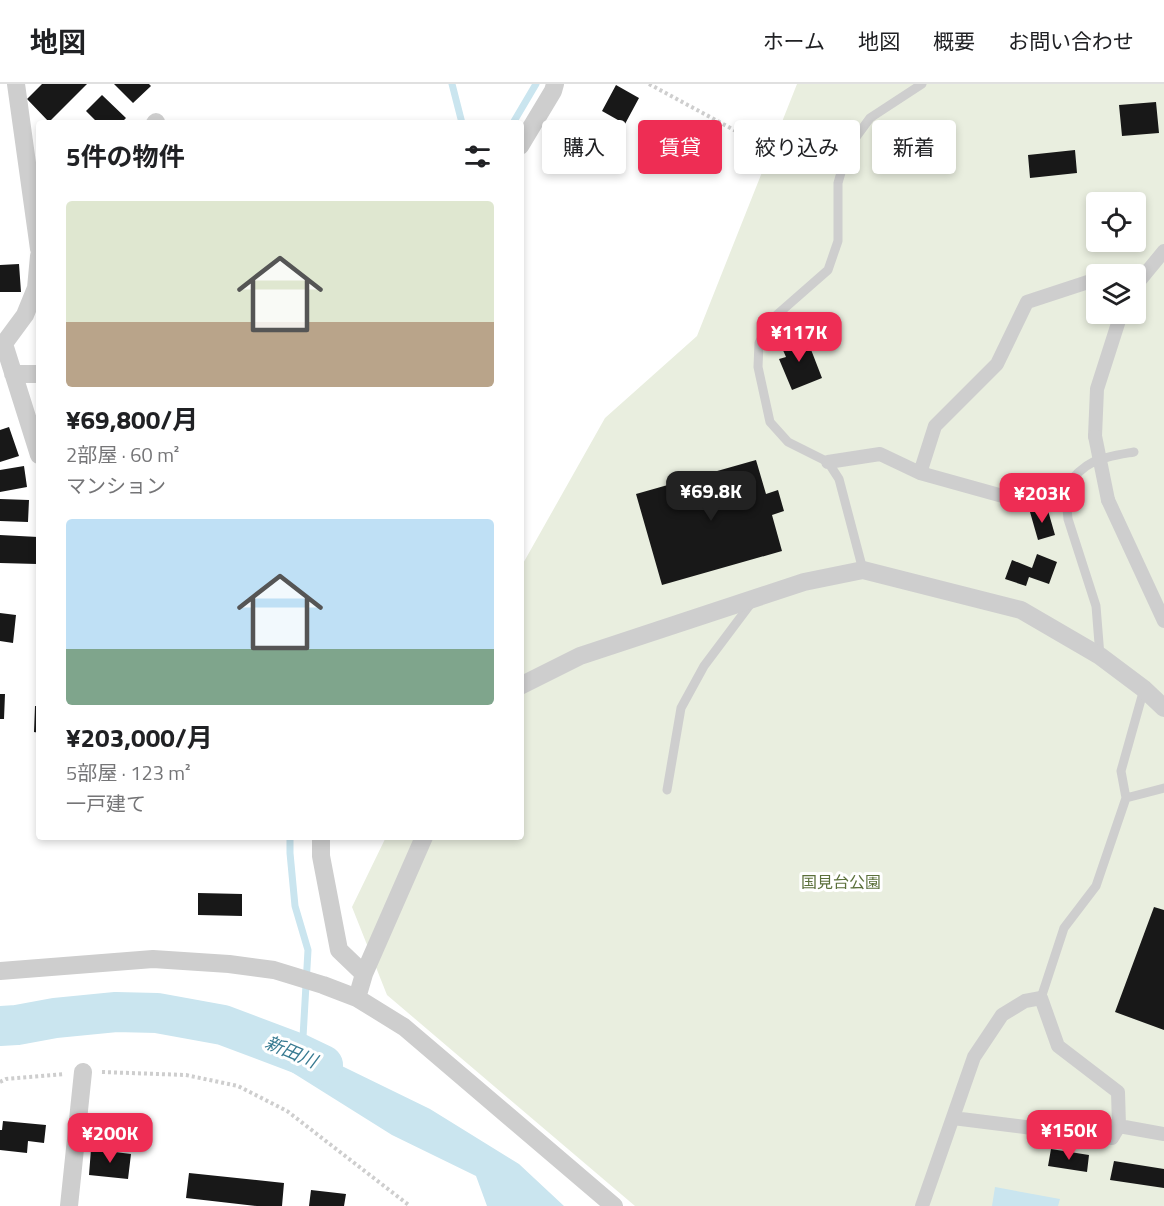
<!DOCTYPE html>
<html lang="ja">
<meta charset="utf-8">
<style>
:root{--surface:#fff;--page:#f2f2f2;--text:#202124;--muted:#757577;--line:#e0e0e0;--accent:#ee2d54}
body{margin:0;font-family:"Titillium Web","Noto Sans JP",sans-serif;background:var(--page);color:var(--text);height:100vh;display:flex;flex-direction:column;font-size:22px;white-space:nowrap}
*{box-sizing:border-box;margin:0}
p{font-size:20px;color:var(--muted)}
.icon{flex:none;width:33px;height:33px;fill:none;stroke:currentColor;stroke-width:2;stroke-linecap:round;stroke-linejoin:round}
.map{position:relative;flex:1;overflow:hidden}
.panel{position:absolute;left:36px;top:36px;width:488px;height:720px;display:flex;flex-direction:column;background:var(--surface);border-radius:6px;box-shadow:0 3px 9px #0003}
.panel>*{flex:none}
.guide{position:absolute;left:542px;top:36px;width:532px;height:54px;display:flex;gap:12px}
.fabs{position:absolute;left:1086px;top:108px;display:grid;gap:12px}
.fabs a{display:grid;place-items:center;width:60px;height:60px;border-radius:6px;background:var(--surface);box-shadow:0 3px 9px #0003;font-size:30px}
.price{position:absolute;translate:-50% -51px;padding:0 14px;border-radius:12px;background:var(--accent);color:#fff;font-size:20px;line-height:39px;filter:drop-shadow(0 2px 3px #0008)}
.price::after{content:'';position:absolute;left:50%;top:36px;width:18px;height:14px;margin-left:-9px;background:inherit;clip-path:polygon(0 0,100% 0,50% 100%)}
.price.current{background:#222;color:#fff}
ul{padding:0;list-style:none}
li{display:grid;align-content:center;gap:12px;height:318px;padding:0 30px}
li span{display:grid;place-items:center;height:186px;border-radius:6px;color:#555}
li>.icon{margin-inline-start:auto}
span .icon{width:108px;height:108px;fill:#fffc;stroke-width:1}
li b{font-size:26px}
h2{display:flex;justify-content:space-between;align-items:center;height:72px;padding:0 30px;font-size:26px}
.pill{padding:0 21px;border-radius:6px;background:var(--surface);box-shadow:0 3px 9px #0003;font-size:21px;line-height:54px}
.pill.current{background:var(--accent);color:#fff}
header{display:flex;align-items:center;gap:36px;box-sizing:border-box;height:84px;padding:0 30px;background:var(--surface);border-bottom:2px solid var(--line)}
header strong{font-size:28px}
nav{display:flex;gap:33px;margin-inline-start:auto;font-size:21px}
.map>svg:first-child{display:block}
</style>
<header>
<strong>地図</strong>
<nav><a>ホーム</a><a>地図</a><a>概要</a><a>お問い合わせ</a></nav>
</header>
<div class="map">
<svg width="1164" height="1122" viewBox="0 0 1164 1122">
<rect width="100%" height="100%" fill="#fff"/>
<path fill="#e9eedf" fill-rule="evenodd" d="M797 0H1164V1122H635L387 911 352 823 386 753H520L521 483 605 334 697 252ZM1096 118H1136V158H1096ZM1096 190H1136V230H1096Z"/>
<path fill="#cae5ef" d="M285 956 307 965 430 1025 519 1080 564 1122H487L476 1092 392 1051 274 977 270 961Z
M995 1103 1060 1115 1058 1122H992Z"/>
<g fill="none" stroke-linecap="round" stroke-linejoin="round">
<path stroke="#cae5ef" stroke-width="7" d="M452 0 462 39
M513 39 536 0
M290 753V769L295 822 308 866 303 953 300 970"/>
<path stroke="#cae5ef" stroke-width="40" d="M0 942 17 941 55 934 116 928 157 929 223 941 300 970 323 981"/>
</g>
<path fill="#181818" d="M42 0H87L49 38 27 15Z
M114 0H149L151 2 133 19Z
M616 1 639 14 625 40 602 27Z
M102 11 126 34 121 39H98L86 27Z
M1156 18 1159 49 1122 52 1119 21Z
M1075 66 1077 89 1030 94 1028 71Z
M19 180 21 208H0V181Z
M797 250 803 266 810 263 822 294 792 306 779 275 786 273 779 257Z
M9 343 19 372 0 378V346Z
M756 376 766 410 778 406 784 427 772 431 782 467 662 501 636 410Z
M24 382 27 403 0 408V386Z
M0 415 29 416 28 438 0 437Z
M1047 423 1055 451 1038 456 1030 428Z
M0 451 38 453 37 480 0 479Z
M1037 470 1057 478 1049 500 1029 493 1026 502 1005 495 1012 476 1032 484Z
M0 529 16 531 13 559 0 557Z
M0 610H5L4 635H0Z
M35 622H39V649L34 648Z
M198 809 242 810V832L198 831Z
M1154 823 1164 826V946L1115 928Z
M3 1037 46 1041 44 1059 28 1057 27 1069 0 1066V1046H2Z
M91 1065 131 1070 128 1095 89 1091Z
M1051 1065 1089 1071 1087 1088 1048 1082Z
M1114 1077 1164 1085V1104L1110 1096Z
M189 1089 284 1099 282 1122H257L186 1114Z
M311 1106 346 1110 344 1122H309Z"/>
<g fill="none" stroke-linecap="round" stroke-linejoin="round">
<path stroke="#cecece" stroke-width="4" stroke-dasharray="3 3" stroke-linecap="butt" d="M649 0 760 60
M102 988 186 991 238 1002 287 1027 410 1122
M0 998 6 995 65 990"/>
<path stroke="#cecece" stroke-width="9" d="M863 486 839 395 828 378 788 358 770 338 758 283 759 259 771 236 828 186 838 157V99L848 64 870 34 922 0
M1100 572 1096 522 1068 435 1065 404C1086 375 1100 374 1134 368
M667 706 681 624 704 582 752 518
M1126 714 1164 704
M1041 914 1064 844 1096 802 1126 714 1121 687 1144 605"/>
<path stroke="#cecece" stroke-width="14" d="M1136 201 1164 167
M1095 352 1097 305 1121 230
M828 378 880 370 920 389 1017 416 1065 404
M920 389 935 342 997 280 1027 218 1091 197H1096
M1108 416 1164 537
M953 1034 1112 1054 1119 1042 1164 1050
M922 1122 974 973 1002 931 1025 917 1041 914 1058 962 1118 1008 1119 1042"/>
<path stroke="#cecece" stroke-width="18" d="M16 0 39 165
M155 39 156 38
M520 62 553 7 555 0
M4 260 39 371
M0 265 25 231 36 204 39 172
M13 290H39
M520 602 580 572 804 498 863 486 1021 526 1100 572 1144 605 1164 624
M321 753V772L339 866 364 890
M0 887 153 875 229 880 274 886 323 901 357 914 404 943 614 1122
M357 914 364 890 424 753
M69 1122 83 988"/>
<path stroke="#cecece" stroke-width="14" d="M1095 352 1108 416"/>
</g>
<g text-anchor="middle" stroke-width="6" stroke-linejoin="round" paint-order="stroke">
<g font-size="16" fill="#5b703b" stroke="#fff">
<text x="841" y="804">国見台公園</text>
</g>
<g font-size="18" font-style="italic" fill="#377a91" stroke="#fff">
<text transform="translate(291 968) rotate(23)" y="6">新田川</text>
</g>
</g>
</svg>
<div class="fabs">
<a><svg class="icon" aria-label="locate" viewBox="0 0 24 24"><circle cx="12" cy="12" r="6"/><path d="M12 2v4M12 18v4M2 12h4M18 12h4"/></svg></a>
<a><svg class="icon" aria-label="layers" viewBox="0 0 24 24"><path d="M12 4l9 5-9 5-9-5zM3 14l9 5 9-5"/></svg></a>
</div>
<b class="price" style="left:799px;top:279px">¥117K</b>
<b class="price current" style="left:711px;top:438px">¥69.8K</b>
<b class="price" style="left:1042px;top:440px">¥203K</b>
<b class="price" style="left:1069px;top:1077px">¥150K</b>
<b class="price" style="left:110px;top:1080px">¥200K</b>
<div class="guide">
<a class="pill">購入</a>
<a class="pill current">賃貸</a>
<a class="pill">絞り込み</a>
<a class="pill">新着</a>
</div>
<section class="panel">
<h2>5件の物件<svg class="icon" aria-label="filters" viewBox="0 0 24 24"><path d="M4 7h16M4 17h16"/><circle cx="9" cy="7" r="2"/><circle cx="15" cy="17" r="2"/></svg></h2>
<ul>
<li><span style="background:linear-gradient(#dfe7d0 65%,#b9a48a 0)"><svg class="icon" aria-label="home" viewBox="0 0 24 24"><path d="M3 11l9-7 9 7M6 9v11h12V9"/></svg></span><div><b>¥69,800/月</b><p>2部屋 · 60 m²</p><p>マンション</p></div></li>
<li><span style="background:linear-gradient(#bfe0f5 70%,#7fa58c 0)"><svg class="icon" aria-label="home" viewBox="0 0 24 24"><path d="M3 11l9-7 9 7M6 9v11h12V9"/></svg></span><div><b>¥203,000/月</b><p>5部屋 · 123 m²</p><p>一戸建て</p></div></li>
</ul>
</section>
</div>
